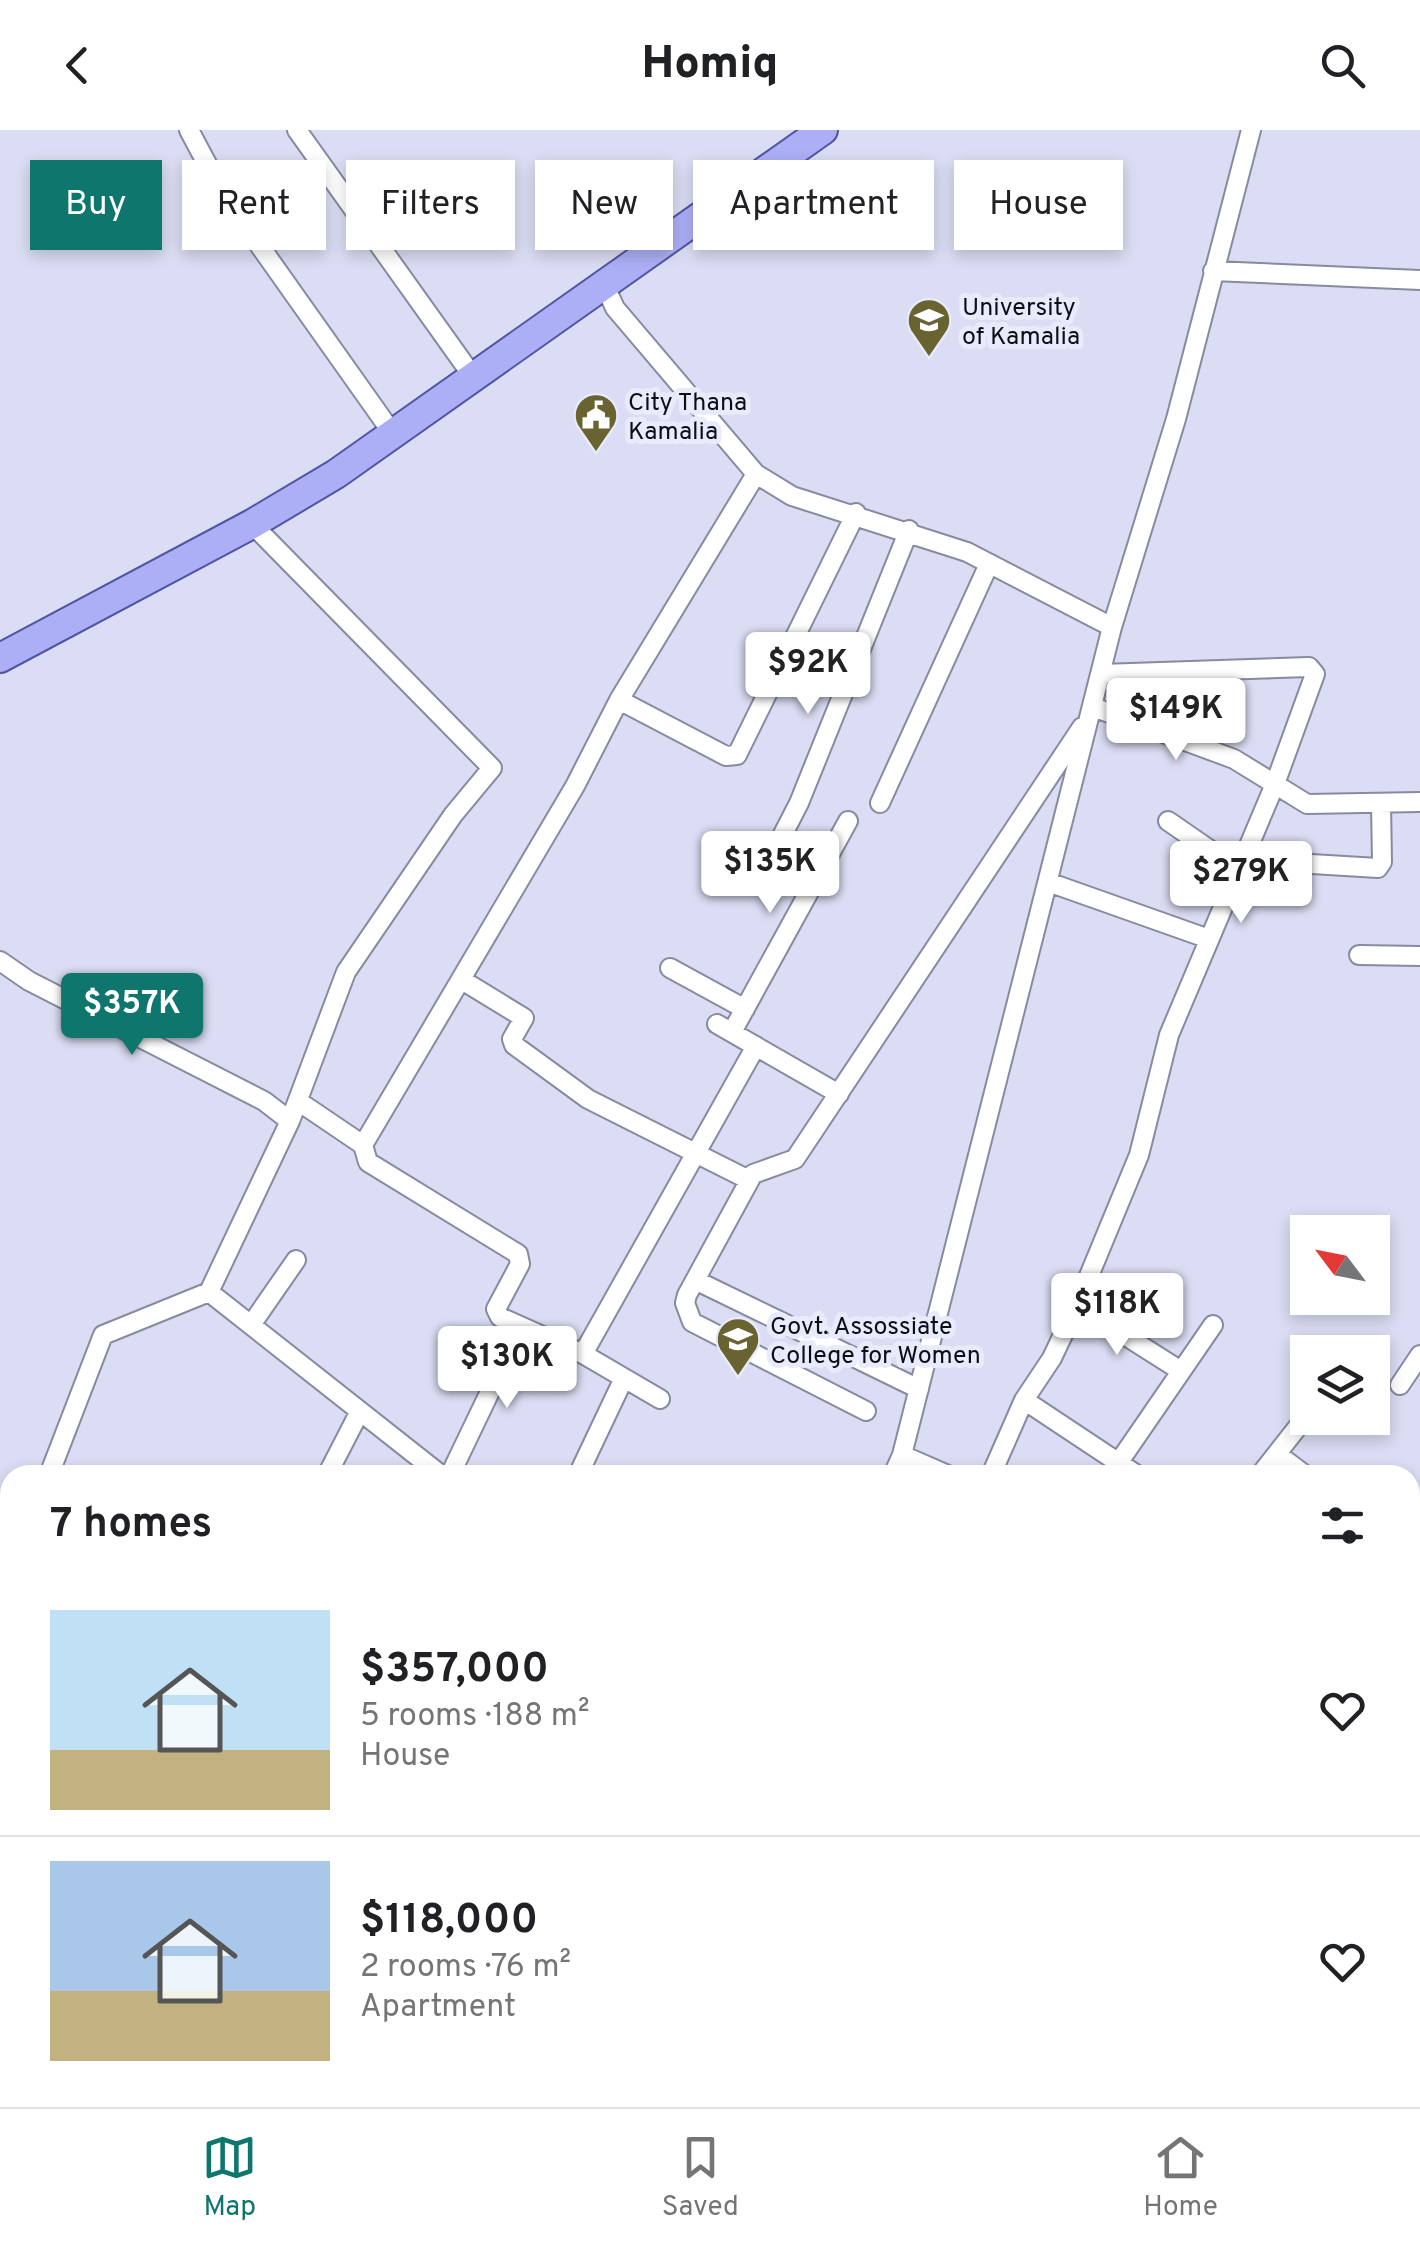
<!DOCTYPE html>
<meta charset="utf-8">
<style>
:root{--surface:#fff;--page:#f2f2f2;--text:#202124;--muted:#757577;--line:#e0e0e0;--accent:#0f766e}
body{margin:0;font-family:Overpass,sans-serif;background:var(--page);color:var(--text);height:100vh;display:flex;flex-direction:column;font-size:38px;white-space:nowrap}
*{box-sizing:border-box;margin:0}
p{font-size:32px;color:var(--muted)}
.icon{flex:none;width:55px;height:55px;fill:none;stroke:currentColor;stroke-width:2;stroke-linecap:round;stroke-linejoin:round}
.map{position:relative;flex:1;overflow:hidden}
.panel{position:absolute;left:0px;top:1335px;width:1420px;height:642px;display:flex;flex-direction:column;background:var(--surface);border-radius:30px 30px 0 0;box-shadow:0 5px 15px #0003}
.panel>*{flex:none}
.hud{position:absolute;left:30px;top:30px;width:1360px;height:90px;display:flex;gap:20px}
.needle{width:65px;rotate:302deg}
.fabs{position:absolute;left:1290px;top:1085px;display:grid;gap:20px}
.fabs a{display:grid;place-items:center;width:100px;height:100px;border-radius:0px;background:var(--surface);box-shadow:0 5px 15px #0003;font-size:50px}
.price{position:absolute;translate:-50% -85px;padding:0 22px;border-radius:10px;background:#fff;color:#222;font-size:32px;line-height:65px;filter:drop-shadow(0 2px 5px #0008)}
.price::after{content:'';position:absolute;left:50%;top:60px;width:30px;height:22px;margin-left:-15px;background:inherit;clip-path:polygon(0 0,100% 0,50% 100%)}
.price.selected{background:var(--accent);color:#fff}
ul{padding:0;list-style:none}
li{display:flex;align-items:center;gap:30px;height:250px;padding:0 50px}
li+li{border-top:2px solid var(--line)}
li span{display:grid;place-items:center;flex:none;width:280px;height:200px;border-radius:0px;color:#555}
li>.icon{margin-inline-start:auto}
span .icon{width:120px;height:120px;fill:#fffc;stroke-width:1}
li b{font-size:42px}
h2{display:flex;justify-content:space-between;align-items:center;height:120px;padding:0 50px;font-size:42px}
.pill{padding:0 35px;border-radius:0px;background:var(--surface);box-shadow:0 5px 15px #0003;font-size:35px;line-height:90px}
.pill.selected{background:var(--accent);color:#fff}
header{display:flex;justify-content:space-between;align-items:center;height:130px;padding:0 50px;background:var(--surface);font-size:45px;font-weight:800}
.dock{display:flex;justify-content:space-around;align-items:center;height:140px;border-top:2px solid var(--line);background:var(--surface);font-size:28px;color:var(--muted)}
.dock a{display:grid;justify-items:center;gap:5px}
.dock .selected{color:var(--accent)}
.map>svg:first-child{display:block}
</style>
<header><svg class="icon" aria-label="back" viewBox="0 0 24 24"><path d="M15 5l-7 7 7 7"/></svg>Homiq<svg class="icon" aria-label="search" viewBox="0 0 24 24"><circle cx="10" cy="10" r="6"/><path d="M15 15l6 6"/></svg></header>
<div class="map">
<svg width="1420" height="1977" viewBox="0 0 1420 1977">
<rect width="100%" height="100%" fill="#daddf3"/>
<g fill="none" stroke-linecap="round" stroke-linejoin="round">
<g stroke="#878b9f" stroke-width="22">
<path id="street" d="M189 0 223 64 393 304
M297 0 474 248
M1213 141 1420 150
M604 154 615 178 756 344 792 366 967 422 1112 497
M619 570 726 626 737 625 856 383
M1093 577 1234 629 1307 674 1420 672
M880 673 989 434
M1168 691 1239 740
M1243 730 1378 738 1382 732 1381 674
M824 737 785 715 781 708 799 673 909 400
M1048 752 1209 809
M1359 825 1420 826
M0 831 29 851 264 971 290 991
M670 838 745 879
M462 850 524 888 512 909 514 915 588 969 749 1050
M717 894 839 964
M732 902 848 691
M298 971 363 1015
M695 1150 919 1259
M209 1162 441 1345
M1077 1175 1181 1241
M251 1195 296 1130
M583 1224 756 916
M1400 1255 1420 1225
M660 1269 583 1224 500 1187 496 1179 520 1134 518 1124 368 1032 363 1015 575 656 619 570 756 344
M1024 1270 1137 1345
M866 1281 692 1192 685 1173 687 1165 753 1044 795 1029 1082 597
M1277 1324 1305 1345
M902 1325 948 1345
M49 1345 103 1205 209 1162 290 991 346 842 453 685 492 638 252 394
M327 1345 360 1281
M450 1345 521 1197
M578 1345 624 1248
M893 1345 902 1325 1112 497 1176 289 1251 0
M991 1345 1024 1270 1052 1228 1077 1175 1139 1025 1169 905 1275 654 1315 544 1309 537 1101 544
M1110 1345 1213 1195
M1260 1345 1308 1284
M0 1421 10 1423
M0 1470 10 1445
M1410 1530 1420 1538
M0 1660 10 1664
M1410 1758 1420 1764
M1410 1934 1420 1916
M15 1968 46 1977
M428 1968 447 1977
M657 1968 667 1977
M638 1977 643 1968
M1386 1977 1391 1968"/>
</g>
<g stroke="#5154a3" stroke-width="32">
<path id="primary" d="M0 528 252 394 336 344 823 0"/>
</g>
<use href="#street" stroke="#fff" stroke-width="18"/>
<use href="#primary" stroke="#acaff5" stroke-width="28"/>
</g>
<defs>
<g id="university-pin" transform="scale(2.25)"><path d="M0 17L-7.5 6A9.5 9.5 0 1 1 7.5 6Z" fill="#686330" stroke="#e8ebfc"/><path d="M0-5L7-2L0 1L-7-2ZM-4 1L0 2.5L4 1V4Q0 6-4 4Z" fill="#fff"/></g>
<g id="civic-pin" transform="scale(2.25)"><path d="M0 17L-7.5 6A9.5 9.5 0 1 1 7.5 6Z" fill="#686330" stroke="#e8ebfc"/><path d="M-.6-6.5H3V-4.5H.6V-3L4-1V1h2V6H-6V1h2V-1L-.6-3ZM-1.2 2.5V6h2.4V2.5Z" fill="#fff"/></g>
</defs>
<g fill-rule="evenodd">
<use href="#university-pin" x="929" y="190"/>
<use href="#civic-pin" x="596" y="285"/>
<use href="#university-pin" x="738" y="1209"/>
</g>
<g text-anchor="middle" stroke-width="10" stroke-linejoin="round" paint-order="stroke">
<g font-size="25" fill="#0d0e15" stroke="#e8ebfc" text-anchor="start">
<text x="962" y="185">University<tspan x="962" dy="29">of Kamalia</tspan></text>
<text x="628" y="280">City Thana<tspan x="628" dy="29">Kamalia</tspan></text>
<text x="770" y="1204">Govt. Assossiate<tspan x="770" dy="29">College for Women</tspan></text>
</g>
</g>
</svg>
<div class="fabs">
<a><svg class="needle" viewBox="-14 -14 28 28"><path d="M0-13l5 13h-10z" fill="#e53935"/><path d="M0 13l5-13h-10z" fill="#757577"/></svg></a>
<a><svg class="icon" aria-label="layers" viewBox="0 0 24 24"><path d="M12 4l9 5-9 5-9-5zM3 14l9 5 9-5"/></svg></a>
</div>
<b class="price" style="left:808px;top:587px">$92K</b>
<b class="price" style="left:1176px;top:633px">$149K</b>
<b class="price" style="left:770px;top:786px">$135K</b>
<b class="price" style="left:1241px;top:796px">$279K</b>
<b class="price selected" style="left:132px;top:928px">$357K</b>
<b class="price" style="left:1117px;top:1228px">$118K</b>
<b class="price" style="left:507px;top:1281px">$130K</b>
<div class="hud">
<a class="pill selected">Buy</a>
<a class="pill">Rent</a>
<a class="pill">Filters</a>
<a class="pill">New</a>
<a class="pill">Apartment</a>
<a class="pill">House</a>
</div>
<section class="panel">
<h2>7 homes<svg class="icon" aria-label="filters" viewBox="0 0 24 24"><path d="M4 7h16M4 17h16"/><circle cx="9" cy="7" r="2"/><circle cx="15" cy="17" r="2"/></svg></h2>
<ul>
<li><span style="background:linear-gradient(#bfe0f5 70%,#c2b280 0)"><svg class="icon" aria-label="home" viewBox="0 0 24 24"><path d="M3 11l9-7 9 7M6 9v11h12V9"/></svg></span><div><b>$357,000</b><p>5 rooms · 188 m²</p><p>House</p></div><svg class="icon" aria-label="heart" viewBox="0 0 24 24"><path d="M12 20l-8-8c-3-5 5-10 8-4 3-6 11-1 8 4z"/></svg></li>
<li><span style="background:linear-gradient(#a9c7e8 65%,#c2b280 0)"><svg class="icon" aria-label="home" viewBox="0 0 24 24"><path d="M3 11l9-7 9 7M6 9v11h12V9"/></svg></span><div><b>$118,000</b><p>2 rooms · 76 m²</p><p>Apartment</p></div><svg class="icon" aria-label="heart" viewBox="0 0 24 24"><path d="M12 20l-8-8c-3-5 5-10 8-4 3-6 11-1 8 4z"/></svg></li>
</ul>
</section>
</div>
<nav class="dock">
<a class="selected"><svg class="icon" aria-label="map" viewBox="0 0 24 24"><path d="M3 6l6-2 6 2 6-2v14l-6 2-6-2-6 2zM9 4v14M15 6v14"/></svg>Map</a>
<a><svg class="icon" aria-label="saved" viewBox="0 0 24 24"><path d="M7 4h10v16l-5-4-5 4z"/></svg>Saved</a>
<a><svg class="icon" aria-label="home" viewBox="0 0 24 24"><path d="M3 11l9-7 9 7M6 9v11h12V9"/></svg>Home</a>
</nav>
